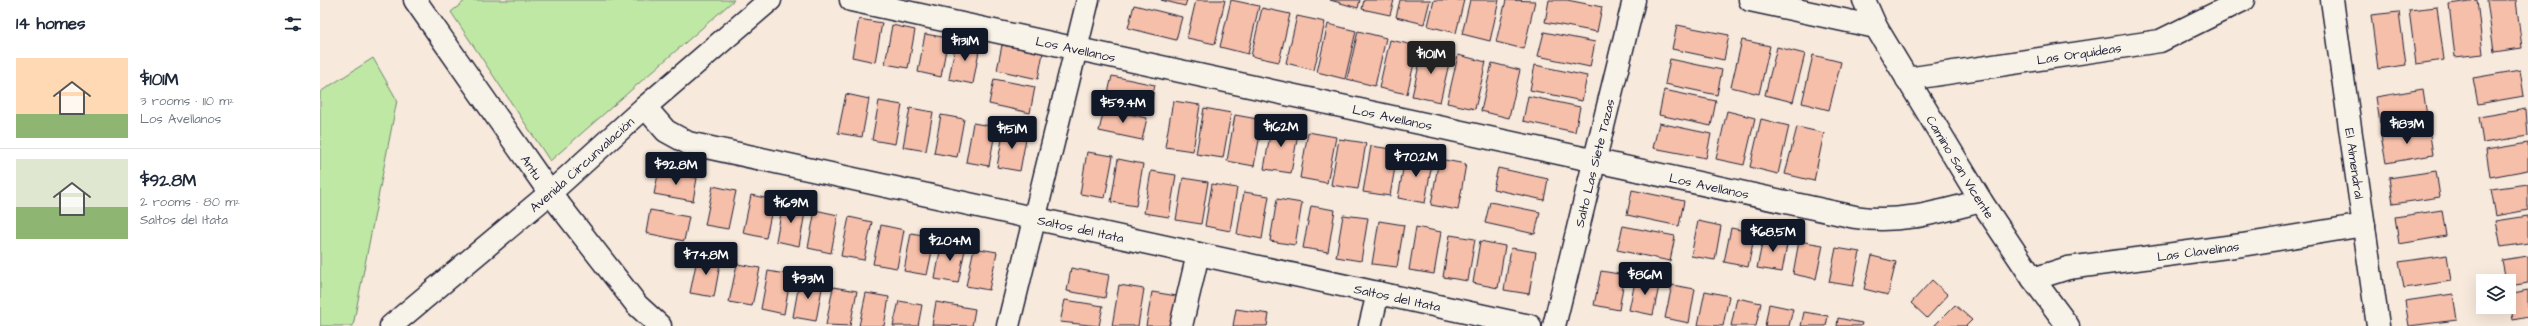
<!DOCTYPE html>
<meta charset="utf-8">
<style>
:root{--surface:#fff;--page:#f2f2f3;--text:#1f2937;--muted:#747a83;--line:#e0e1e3;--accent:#111827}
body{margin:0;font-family:"Architects Daughter",sans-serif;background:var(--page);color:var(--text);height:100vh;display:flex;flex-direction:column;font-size:15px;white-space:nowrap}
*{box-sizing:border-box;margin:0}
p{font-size:13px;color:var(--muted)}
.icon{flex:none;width:22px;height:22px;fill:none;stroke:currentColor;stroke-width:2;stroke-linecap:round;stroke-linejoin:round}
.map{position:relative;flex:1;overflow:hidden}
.details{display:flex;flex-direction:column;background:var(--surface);width:320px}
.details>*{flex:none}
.controls{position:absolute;left:2156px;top:274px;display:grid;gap:8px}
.controls a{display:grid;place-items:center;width:40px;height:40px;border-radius:0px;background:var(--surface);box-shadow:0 4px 16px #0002;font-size:20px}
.price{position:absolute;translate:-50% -34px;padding:0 9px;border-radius:4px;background:var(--accent);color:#fff;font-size:13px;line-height:26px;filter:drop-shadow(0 1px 2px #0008)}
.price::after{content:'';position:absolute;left:50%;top:24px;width:12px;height:9px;margin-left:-6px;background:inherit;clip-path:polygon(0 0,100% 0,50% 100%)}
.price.on{background:#222;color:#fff}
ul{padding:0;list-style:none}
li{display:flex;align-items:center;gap:12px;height:100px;padding:0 16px}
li+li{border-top:1px solid var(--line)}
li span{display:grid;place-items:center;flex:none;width:112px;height:80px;border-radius:0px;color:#555}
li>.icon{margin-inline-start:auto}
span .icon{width:48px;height:48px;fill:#fffc;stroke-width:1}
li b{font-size:17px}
h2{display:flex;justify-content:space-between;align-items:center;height:48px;padding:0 16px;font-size:17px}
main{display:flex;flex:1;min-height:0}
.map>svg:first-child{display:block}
</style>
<main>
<section class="details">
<h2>14 homes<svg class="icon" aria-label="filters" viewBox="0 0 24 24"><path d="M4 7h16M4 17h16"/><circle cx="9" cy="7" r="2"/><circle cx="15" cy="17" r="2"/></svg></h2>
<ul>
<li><span style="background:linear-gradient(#ffd9b3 70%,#8fb573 0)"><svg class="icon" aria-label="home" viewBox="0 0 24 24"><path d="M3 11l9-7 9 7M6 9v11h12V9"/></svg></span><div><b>$101M</b><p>3 rooms · 110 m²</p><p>Los Avellanos</p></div></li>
<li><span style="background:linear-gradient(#dfe7d0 60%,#8fb573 0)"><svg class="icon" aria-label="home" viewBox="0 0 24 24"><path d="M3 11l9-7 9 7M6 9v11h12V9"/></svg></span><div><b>$92.8M</b><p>2 rooms · 80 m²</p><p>Saltos del Itata</p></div></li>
</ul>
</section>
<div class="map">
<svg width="2208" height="326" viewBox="0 0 2208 326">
<rect width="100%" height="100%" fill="#f7e9db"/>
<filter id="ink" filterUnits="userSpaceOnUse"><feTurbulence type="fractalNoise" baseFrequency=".025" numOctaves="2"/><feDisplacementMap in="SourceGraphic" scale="8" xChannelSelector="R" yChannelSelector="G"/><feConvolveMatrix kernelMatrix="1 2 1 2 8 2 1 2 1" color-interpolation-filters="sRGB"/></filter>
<g filter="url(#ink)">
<path fill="#bee8a4" stroke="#708570" d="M146 0H414L230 161 131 12Z
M53 58 77 100 33 326H0V92Z"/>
<path fill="#f6bfa9" stroke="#22223b" d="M841 0H867L865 6Z
M876 0H905L895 44 867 38Z
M911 0 939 6 928 54 900 47Z
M1010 0H1040L1038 8Z
M1044 0H1074L1070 15 1042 9Z
M1080 0H1110L1104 24 1076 17Z
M1114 0H1144L1136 33 1108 26Z
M1150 0H1179L1170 41 1142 34Z
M1186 0 1215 1 1204 49 1176 42Z
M1229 0H1247L1282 7 1277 32 1225 22Z
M2157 0 2163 54 2135 57 2129 4Z
M2167 0H2196L2202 48 2174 52Z
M814 5 862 17 856 40 808 28Z
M2117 7 2124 60 2096 64 2089 10Z
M942 8 970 14 959 62 931 56Z
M2079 12 2086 65 2058 69 2051 15Z
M977 16 1005 22 994 70 966 63Z
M539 19 562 23 555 62 532 57Z
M1008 24 1036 31 1025 79 997 72Z
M572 25 595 30 588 68 565 64Z
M1357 25 1409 35 1404 60 1352 49Z
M1038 31 1066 38 1055 86 1027 79Z
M1224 32 1275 42 1270 67 1218 56Z
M605 34 628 38 621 77 598 72Z
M1070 40 1098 46 1087 94 1059 88Z
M1422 40 1450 46 1439 94 1411 87Z
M636 41 660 45 653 84 629 79Z
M682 45 723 53 718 79 677 70Z
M1457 47 1485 54 1473 102 1445 95Z
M1103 48 1131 55 1120 102 1092 96Z
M1138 55 1166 62 1155 109 1127 103Z
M1493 55 1521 62 1509 110 1482 103Z
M1350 59 1402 70 1397 95 1345 84Z
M1172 63 1200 70 1189 118 1161 111Z
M1215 65 1267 76 1262 101 1210 90Z
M2200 70 2204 96 2158 104 2153 78Z
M792 76 835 85 830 107 787 97Z
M674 79 715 87 710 113 669 104Z
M2103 89 2107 116 2060 123 2056 97Z
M1344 90 1396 101 1391 126 1339 115Z
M526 94 549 99 542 137 518 133Z
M1208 96 1260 107 1255 132 1203 121Z
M559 101 582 105 575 144 552 140Z
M853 101 880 105 873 151 845 147Z
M590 108 613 112 606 151 583 147Z
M884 108 911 113 903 158 876 154Z
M784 109 827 118 822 140 779 131Z
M2206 109 2208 136 2163 143 2159 117Z
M1407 111 1435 118 1424 165 1396 159Z
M621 115 644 119 637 157 614 153Z
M915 115 943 120 934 166 907 161Z
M1441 119 1469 126 1458 174 1430 167Z
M653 123 676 127 669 166 646 162Z
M952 123 979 128 971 173 944 169Z
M1339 123 1391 134 1386 158 1333 148Z
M1477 127 1504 133 1494 181 1465 174Z
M684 128 707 133 700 171 677 167Z
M2109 128 2113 155 2066 163 2061 136Z
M988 132 1016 137 1007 183 980 178Z
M1019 139 1046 143 1038 189 1011 185Z
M2208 143V170L2170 177 2166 150Z
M1051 146 1078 150 1070 196 1043 192Z
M767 152 793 156 785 198 760 194Z
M1086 152 1113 157 1105 203 1078 198Z
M798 159 823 164 816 206 791 202Z
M1119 159 1146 164 1138 210 1111 205Z
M1178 168 1228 179 1224 200 1173 189Z
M339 170 377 178 373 201 334 194Z
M831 171 856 175 849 217 824 213Z
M2116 171 2120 197 2073 204 2069 178Z
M863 178 888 182 881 224 856 220Z
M892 184 917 188 910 231 885 226Z
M2208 184V210L2176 216 2171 189Z
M393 186 416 191 408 229 385 225Z
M1312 190 1364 201 1359 226 1307 215Z
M924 192 949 196 942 239 917 234Z
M431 195 454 200 446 238 423 233Z
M957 199 982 203 975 245 950 241Z
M463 202 486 207 479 246 456 241Z
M1170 202 1220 212 1215 234 1165 223Z
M991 206 1015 210 1008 252 983 248Z
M330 210 369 217 364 241 326 233Z
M495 210 518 215 511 253 488 248Z
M2122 210 2126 236 2079 244 2075 217Z
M1023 215 1048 218 1041 261 1016 257Z
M2208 216V243L2181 247 2176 221Z
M529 217 552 222 544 260 521 256Z
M1059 221 1084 225 1077 267 1052 264Z
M1378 221 1401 226 1395 260 1371 256Z
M561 225 584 230 577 268 553 264Z
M1303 226 1355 236 1350 261 1297 250Z
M1096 227 1121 232 1114 274 1089 270Z
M1411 228 1435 233 1428 267 1404 262Z
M591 233 615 237 607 275 584 271Z
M1444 234 1468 239 1462 272 1437 268Z
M1130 235 1155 239 1148 281 1123 277Z
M622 240 646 245 638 283 615 279Z
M1160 241 1185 246 1178 288 1153 283Z
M1479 241 1503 245 1496 279 1473 274Z
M654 248 677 252 669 290 646 286Z
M1191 248 1216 252 1209 294 1184 290Z
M1516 248 1540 252 1533 286 1509 282Z
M378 254 401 259 394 297 370 293Z
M2127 255 2131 281 2084 288 2079 262Z
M1552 256 1576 262 1568 295 1544 289Z
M2208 256V283L2189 286V281H2186L2182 260Z
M417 264 440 268 432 306 409 302Z
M751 268 789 275 785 298 747 291Z
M448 271 471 275 464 314 441 309Z
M1281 271 1305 275 1299 310 1274 305Z
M1316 277 1340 281 1333 315 1309 310Z
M480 278 503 283 496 321 473 317Z
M1612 280 1628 295 1607 318 1591 303Z
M799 285 824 289 818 326H792Z
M1352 285 1375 289 1369 323 1345 318Z
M513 287 537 291 530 326 506 325Z
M2208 290V317L2193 320 2189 294Z
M1385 291 1409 296 1403 326 1378 325Z
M832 292 857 296 852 326H826Z
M546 293 569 297 564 326H539Z
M2133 294 2137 320 2089 326 2085 301Z
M1417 298 1441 303 1436 326H1411Z
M745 300 783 306 779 326 740 322Z
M579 301 602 305 598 326H573Z
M616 302 655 309 652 326 612 325Z
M1449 304 1473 309 1469 326H1445Z
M1635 305 1652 320 1646 326H1614Z
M916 309 949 314 947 326H913Z
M1484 312 1508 316 1506 326H1481Z
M1518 318 1542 323 1541 326H1517Z"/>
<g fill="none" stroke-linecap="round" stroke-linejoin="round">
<g stroke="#22223b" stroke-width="25">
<g id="street">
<path id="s1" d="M95 0 230 193 317 305 340 326"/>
<path id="s2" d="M531 0 1535 217C1580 224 1618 212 1661 201"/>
<path d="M1430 0 1556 27"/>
<path id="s3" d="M1544 0 1556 27 1661 201 1713 279 1748 326"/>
<path id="s4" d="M2012 0 2058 326"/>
<path id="s5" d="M1587 79 1840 41 1923 0"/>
<path id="s6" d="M325 107 346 131 368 143 1210 326"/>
<path id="s7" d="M1713 279 1748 268 1922 245 2044 225"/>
<path id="s8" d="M71 326 230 193 325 107 450 0"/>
<path d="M688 326 768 0"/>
<path d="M861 326 878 254"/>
<path d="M1050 326 1058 293"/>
<path id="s9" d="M1234 326 1314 0"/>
</g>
</g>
<use href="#street" stroke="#f7f3e8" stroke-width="22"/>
</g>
</g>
<g text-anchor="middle" stroke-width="3.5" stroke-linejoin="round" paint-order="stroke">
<g font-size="13" fill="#22223b" stroke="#f7f3e8">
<text dy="5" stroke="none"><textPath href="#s2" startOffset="230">Los Avellanos</textPath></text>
<text dy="5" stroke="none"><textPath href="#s5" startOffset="174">Las Orquídeas</textPath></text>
<text dy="5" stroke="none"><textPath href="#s2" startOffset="554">Los Avellanos</textPath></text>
<text dy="5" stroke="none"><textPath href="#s9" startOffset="168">Salto Las Siete Tazas</textPath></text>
<text dy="5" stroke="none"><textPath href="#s4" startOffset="165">El Almendral</textPath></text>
<text dy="5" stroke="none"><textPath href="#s8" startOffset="250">Avenida Circunvalación</textPath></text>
<text dy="5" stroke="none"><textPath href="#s3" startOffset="193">Camino San Vicente</textPath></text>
<text dy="5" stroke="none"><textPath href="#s1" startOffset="204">Antu</textPath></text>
<text dy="5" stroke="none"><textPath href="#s2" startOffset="878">Los Avellanos</textPath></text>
<text dy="5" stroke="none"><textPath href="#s6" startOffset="459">Saltos del Itata</textPath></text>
<text dy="5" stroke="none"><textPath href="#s7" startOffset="168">Las Clavelinas</textPath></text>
<text dy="5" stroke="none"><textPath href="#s6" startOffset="783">Saltos del Itata</textPath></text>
</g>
</g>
</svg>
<div class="controls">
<a><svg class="icon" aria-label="layers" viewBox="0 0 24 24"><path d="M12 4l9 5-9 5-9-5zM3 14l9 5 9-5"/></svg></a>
</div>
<b class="price" style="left:645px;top:62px">$131M</b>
<b class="price on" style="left:1111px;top:75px">$101M</b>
<b class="price" style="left:803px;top:124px">$59.4M</b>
<b class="price" style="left:2087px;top:145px">$183M</b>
<b class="price" style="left:961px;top:148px">$162M</b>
<b class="price" style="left:692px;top:150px">$151M</b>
<b class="price" style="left:1096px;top:178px">$70.2M</b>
<b class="price" style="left:356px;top:186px">$92.8M</b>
<b class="price" style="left:471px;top:224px">$169M</b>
<b class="price" style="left:1453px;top:253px">$68.5M</b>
<b class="price" style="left:630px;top:262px">$204M</b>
<b class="price" style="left:386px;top:276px">$74.8M</b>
<b class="price" style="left:1325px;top:296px">$86M</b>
<b class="price" style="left:488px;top:300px">$93M</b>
</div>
</main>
